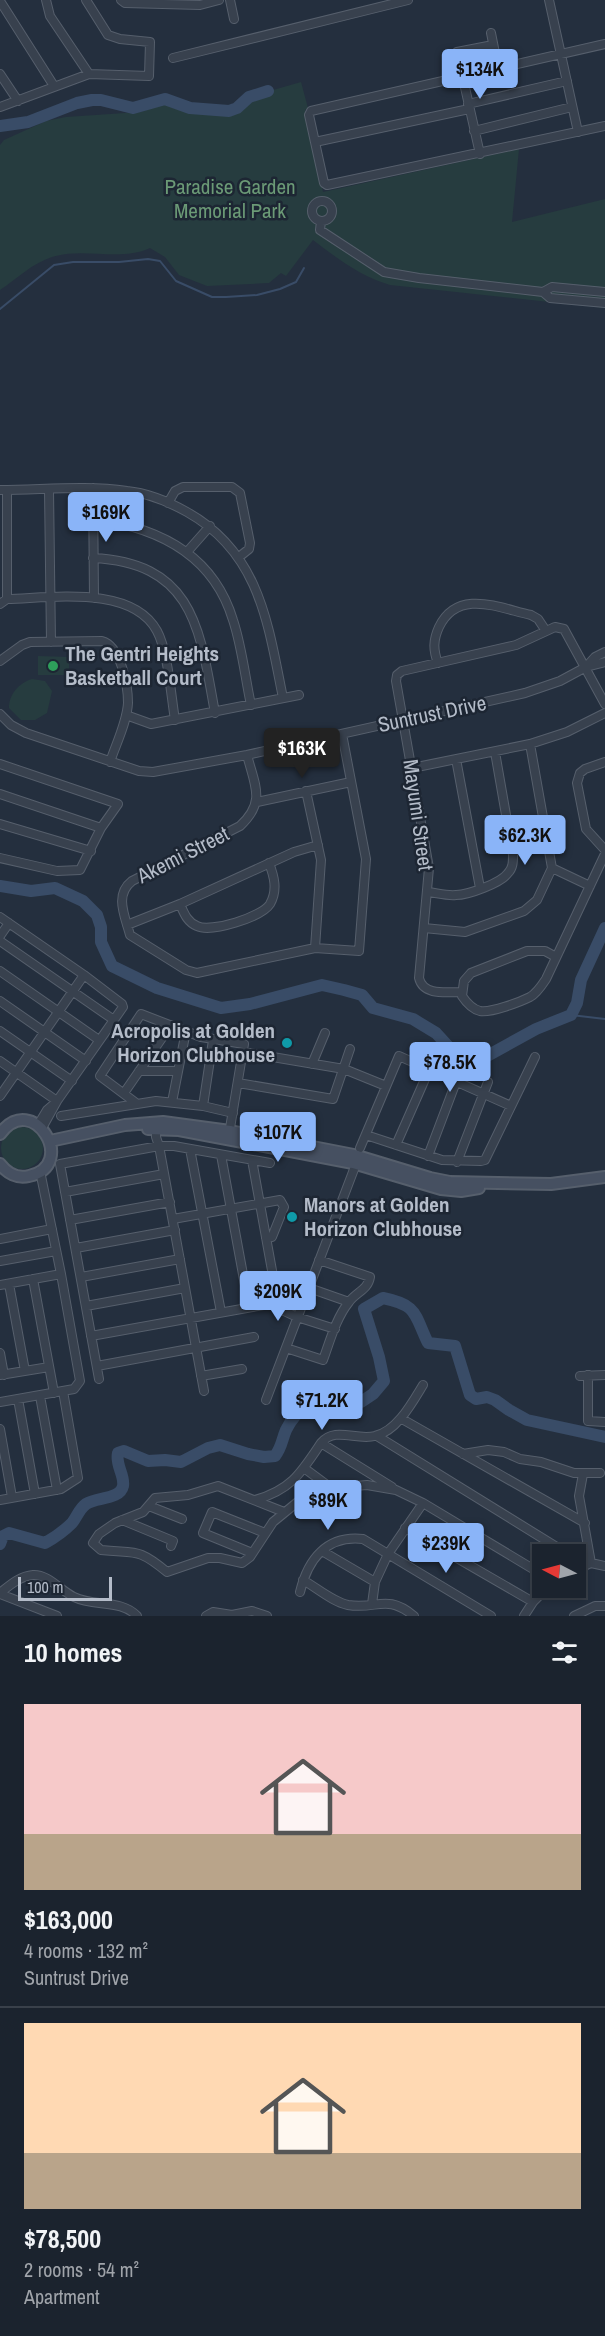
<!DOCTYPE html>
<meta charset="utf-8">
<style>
:root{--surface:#1b232e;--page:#282f3a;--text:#f1f3f6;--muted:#a0a4aa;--line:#39404a;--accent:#8ab4f8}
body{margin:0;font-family:"Archivo Narrow",sans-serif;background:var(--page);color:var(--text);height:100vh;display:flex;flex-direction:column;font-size:22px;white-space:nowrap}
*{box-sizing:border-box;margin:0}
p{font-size:20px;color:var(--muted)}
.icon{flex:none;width:33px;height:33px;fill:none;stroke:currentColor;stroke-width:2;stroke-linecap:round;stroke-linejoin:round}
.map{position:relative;height:1616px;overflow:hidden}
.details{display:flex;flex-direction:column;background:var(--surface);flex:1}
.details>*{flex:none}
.needle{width:39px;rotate:276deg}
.fabs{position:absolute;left:532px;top:1544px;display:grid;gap:12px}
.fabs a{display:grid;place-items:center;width:54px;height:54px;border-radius:0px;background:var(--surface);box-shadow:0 3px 9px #0003,0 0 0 2px var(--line);font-size:30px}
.scale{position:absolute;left:18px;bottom:15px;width:94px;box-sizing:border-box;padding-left:6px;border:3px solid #b4bcc9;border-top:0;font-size:16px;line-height:21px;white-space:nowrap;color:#b4bcc9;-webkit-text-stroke:4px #1d2633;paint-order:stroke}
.price{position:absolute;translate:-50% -51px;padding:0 14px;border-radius:6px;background:var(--accent);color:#111;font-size:20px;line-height:39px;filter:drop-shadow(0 2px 3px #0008)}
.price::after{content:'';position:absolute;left:50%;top:36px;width:18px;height:14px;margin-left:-9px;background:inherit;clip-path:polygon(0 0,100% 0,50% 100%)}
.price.selected{background:#222;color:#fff}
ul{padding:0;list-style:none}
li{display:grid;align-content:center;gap:12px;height:318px;padding:0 24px}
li+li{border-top:2px solid var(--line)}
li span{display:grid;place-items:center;height:186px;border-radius:0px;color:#555}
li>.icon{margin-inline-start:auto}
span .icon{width:108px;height:108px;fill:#fffc;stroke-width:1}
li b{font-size:26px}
h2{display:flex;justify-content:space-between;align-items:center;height:72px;padding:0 24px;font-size:26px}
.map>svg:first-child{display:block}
</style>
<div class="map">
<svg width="605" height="1616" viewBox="0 0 605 1616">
<rect width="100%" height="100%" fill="#242f3e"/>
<path fill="#263c3f" d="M488 48 491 67 466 71 463 53Z
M301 82 308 108 305 110 323 192 519 149 512 222 605 199V308L390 285C360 276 338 259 313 240L286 276 281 273 269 283 207 286 179 275 165 257 150 248C120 262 84 247 52 257 31 264 18 278 0 290V145L4 140 46 121 66 117 140 112 159 106V100H171L190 108 229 111 237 108 249 97Z
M38 656 69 657V675H38Z
M32 679 45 681 52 691 47 713 35 720H21L9 708C9 694 19 683 32 679Z
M1 1148a21 21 0 1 1 42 0a21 21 0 1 1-42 0Z"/>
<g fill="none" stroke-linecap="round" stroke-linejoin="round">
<path stroke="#394c67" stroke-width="2" d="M0 309 54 265 73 262H119L148 259 160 261 176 281 212 297H226L257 295 280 289 296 282 304 268
M571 1015 605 1019"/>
<path stroke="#394c67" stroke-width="12" d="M0 126 28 122 77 103 92 100H101L133 108 165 99 190 108 229 111 237 108 249 97 268 91
M0 886 31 891 55 888 83 901 97 915 101 927V942L112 966 157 988 221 1008 250 1004 322 985 344 990 362 995 373 1008 413 1019 436 1033 458 1057 467 1061H478L536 1029 571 1015 577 1003 581 980 605 928
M0 1544 3 1536 9 1533 45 1543C54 1538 64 1531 72 1523 77 1517 79 1509 86 1504 96 1497 120 1500 123 1486 125 1475 115 1465 118 1453L124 1451 148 1461 165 1460 181 1462 208 1448 220 1445 248 1454 264 1457 275 1456C282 1447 282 1439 286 1430 294 1413 317 1392 338 1395 346 1396 353 1400 361 1402L373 1394 384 1381 379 1357 364 1309 383 1298C418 1305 414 1314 428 1343L455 1346 470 1395 476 1399 487 1397 495 1400 509 1410 527 1420 605 1437"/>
<g stroke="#565f6c" stroke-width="10">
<path id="street" d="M46 0 50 16 89 74
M121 0 125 3 200 5 219 0
M230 0 234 19
M549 0 578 132
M0 1 54 86
M491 33 498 68
M605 44 311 111 309 115 324 183 327 185 605 126
M173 58 408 0
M0 74 18 101
M468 104 567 81
M0 107 89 74 149 76 150 42 120 39 108 35 86 0
M474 131 572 107
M315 142 469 109
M480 154 457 52 493 45
M312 211a10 10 0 1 1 20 0a10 10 0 1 1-20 0Z
M321 221 320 230 384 272 419 278 543 292 550 298 605 303
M543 292 552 287 605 292
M93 488 94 598
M0 490C42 490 86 485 127 491 148 493 169 502 187 512 260 553 268 624 283 698
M7 490V599
M49 490 51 642
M168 503 175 491 183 487H232L240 493 250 543 249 549 239 557
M93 519C157 527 213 554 233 620 242 647 245 677 251 705
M187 552 210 526
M93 558C195 563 200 631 215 713
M0 604 7 599C52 598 132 585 157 631 168 651 171 696 175 720
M0 661 22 645 30 642 102 641C121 646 128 686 128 703 127 722 116 744 110 762
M438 663C433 650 433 640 439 627 458 588 499 608 531 615L538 619 546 631
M586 667 595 657 605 652
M0 714 11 725 26 733 139 771 153 772 247 755 525 693 560 681 586 667 605 662
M126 715 151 724 299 695
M530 744 552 868 590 886
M247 755C255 786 266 802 240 826L132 881C114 895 125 916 130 935L186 970 197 973 315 948 359 951 366 859 342 734
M456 759 480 888
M605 762 585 769 580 773 577 783 586 829 605 850
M0 764 118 804 101 828 80 870 57 871 0 858
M412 768 530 744 567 732 605 713
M306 791 321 860 315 948
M0 794 101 828
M257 802 351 782
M0 824 91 851
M428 892C437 893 447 896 456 895 468 895 501 883 508 873 513 868 513 862 513 855L495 752
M180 904C184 913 187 922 197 926 211 933 262 917 270 904 278 890 274 876 269 863
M0 917 84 975 122 1004 123 1007 57 1101 42 1128
M127 925 180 904 294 852 318 845
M424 928 465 932 524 911 537 900 552 868
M0 936 9 923
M0 941 114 1020
M556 957 545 951H527L471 973 464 981 462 996C466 1002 472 1009 480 1011 491 1013 520 1002 530 997 537 993 542 985 546 979L605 854
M0 971 99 1040
M461 992C447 992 423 996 419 978L429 868 396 681 397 675 402 671 516 645 555 627 564 629 605 704
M0 1001 86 1061
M0 1031 72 1081
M243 1052 344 1069 386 1086
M0 1061 57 1101
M312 1064 325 1033
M139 1071H178
M238 1083 333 1099 350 1049
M124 1093 171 1025
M0 1096 84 975
M172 1102 186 1031
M136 1103 100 1076 141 1014 201 1037 244 1044 229 1134
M203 1106 213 1040
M61 1116 156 1101 203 1106 233 1113
M156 1124V1137L159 1146 204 1391
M38 1125 47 1110 54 1104
M366 1135 442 1160 481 1161 485 1160 535 1057
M396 1145 429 1070
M360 1148 399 1056 511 1106
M190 1149 221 1312
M221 1155 249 1307
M428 1156 456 1082
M457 1162 488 1082
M65 1192 164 1174
M173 1219 280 1200 284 1207 272 1237 266 1238
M70 1220 170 1202
M0 1239 52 1229
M76 1248 175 1230
M0 1261 56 1251
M81 1277 180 1259
M33 1279 54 1393
M9 1284 25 1371
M0 1285 61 1274
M309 1288 349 1302
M269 1304 297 1317 335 1329
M86 1306 185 1288
M91 1336 269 1304 275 1287 252 1160
M286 1348 323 1360C330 1341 336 1318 349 1302 356 1292 368 1290 370 1277L319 1260
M0 1353 4 1375
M97 1366 254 1337
M0 1375 49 1367
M588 1375V1421L605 1422
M201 1376 242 1369
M580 1376 605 1375
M99 1379 60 1164 159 1146H174L270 1163
M40 1396 57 1490
M18 1399 35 1494
M266 1400 356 1164
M0 1402 74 1389 80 1381 61 1274 40 1171
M402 1419 585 1523
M0 1429 12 1497
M377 1436 568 1554
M321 1443C335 1426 356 1441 375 1436 397 1431 412 1403 423 1385
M463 1454 488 1450 504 1452 520 1459 541 1462 574 1473H600
M304 1468 331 1488
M583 1474 579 1496 591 1563
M0 1500 61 1489 78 1478 63 1391
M255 1500C291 1490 301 1473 321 1443L392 1487
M149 1506 182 1519
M284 1512 218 1486 188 1495 155 1498 143 1512 115 1523 99 1534 93 1543 101 1550C136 1554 137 1547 167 1572L208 1558H220L242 1563 250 1557 273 1522 300 1500 331 1488 367 1485 396 1490 423 1503 543 1575
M122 1520 173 1541 171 1546
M405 1528 533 1602
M322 1551 375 1582 388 1554 423 1503
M252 1553 203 1533 212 1512 265 1533
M576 1570 591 1563 605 1566
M303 1580C317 1588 333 1602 348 1605 377 1610 386 1593 414 1616
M300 1592C308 1559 327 1535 363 1539L491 1616
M0 1593C10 1585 20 1576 33 1575 48 1574 61 1591 74 1597 94 1607 121 1599 137 1616
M0 1594 57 1616
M372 1604 375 1582
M206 1616 213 1612 232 1615 252 1611 267 1616
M524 1616 533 1602 548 1587
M574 1616 595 1606H605"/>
</g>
<g stroke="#565f6c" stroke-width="14">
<path id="secondary" d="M148 1129 179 1130 353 1163 441 1189 461 1191 479 1188
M0 1134C33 1089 79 1166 29 1176 17 1179 7 1173 0 1164
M50 1141 125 1125 163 1122 230 1131 354 1155 430 1178 450 1182 551 1184 605 1177"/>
</g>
<use href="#street" stroke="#38414e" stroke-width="8"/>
<use href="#secondary" stroke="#465061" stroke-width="10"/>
</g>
<circle fill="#2e9e5b" stroke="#1d2633" stroke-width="2" cx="53" cy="666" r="6"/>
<g fill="#0f9aa8" stroke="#1d2633" stroke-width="2">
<circle cx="287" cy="1043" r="6"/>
<circle cx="292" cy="1217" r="6"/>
</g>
<g text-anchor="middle" stroke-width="5" stroke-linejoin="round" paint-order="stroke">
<g font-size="21" fill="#6b9a76" stroke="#1d2633">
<text x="230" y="194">Paradise Garden<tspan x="230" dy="24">Memorial Park</tspan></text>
</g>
<g font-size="21" font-weight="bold" fill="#b4bcc9" stroke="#1d2633" text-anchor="start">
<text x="65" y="661">The Gentri Heights<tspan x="65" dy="24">Basketball Court</tspan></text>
<text x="275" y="1038" text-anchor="end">Acropolis at Golden<tspan x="275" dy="24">Horizon Clubhouse</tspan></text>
<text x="304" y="1212">Manors at Golden<tspan x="304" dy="24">Horizon Clubhouse</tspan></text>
</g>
<g font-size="21" fill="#b4bcc9" stroke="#1d2633">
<text transform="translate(432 714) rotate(-12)" y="7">Suntrust Drive</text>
<text transform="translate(418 815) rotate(82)" y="7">Mayumi Street</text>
<text transform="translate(183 855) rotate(-27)" y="7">Akemi Street</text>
</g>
</g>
</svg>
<div class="fabs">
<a><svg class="needle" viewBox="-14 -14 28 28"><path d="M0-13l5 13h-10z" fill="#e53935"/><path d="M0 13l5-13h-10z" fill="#a0a4aa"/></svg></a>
</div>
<div class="scale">100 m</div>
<b class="price" style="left:480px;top:100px">$134K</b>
<b class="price" style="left:106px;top:543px">$169K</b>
<b class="price selected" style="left:302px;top:779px">$163K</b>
<b class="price" style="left:525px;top:866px">$62.3K</b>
<b class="price" style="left:450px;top:1093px">$78.5K</b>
<b class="price" style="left:278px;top:1163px">$107K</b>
<b class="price" style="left:278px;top:1322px">$209K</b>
<b class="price" style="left:322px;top:1431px">$71.2K</b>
<b class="price" style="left:328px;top:1531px">$89K</b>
<b class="price" style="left:446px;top:1574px">$239K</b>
</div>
<section class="details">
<h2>10 homes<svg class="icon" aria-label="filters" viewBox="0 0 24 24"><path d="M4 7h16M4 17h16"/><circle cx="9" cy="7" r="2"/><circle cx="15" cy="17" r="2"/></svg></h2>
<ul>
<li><span style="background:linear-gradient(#f6c9c9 70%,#b9a48a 0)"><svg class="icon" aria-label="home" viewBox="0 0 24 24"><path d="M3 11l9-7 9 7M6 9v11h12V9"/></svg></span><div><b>$163,000</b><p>4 rooms · 132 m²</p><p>Suntrust Drive</p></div></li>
<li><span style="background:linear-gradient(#ffd9b3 70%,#b9a48a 0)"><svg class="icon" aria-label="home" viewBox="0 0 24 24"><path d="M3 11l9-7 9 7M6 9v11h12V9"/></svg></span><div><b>$78,500</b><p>2 rooms · 54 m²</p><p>Apartment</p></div></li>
</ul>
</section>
